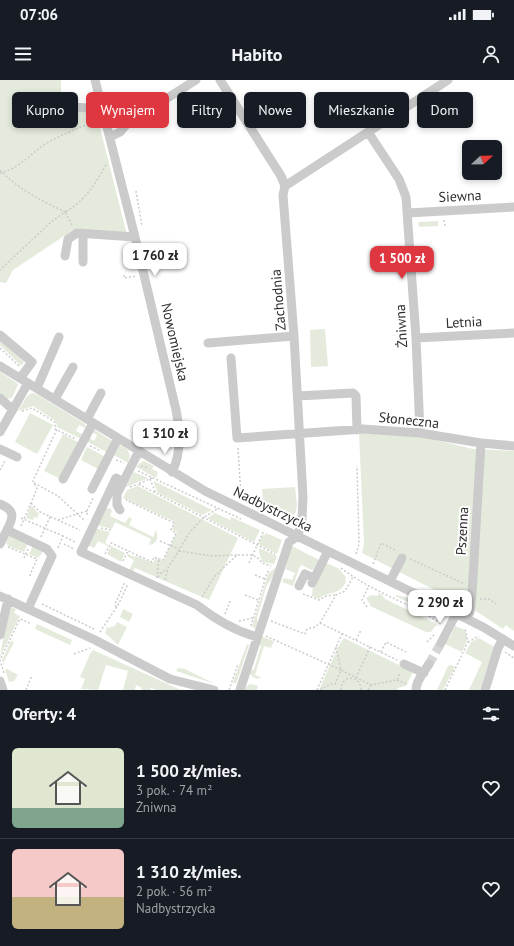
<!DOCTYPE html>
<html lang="pl">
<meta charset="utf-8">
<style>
:root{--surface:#171b24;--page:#242831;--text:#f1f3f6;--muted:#9ea1a6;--line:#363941;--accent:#df373f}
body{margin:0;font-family:"PT Sans",sans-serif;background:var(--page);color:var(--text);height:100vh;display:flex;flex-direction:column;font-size:15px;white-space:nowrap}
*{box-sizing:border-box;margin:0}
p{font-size:13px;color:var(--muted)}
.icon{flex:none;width:22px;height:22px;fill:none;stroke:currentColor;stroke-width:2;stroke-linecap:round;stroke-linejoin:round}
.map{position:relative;height:610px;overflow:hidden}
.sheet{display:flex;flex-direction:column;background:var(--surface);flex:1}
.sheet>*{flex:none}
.guide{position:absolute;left:12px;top:12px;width:490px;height:36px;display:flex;gap:8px}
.needle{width:26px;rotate:68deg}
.tools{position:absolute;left:462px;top:60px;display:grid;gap:8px}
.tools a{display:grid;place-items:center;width:40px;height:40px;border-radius:6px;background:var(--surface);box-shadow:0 2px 6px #0003;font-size:20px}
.price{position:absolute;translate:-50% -34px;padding:0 9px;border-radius:8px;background:#fff;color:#222;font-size:13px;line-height:26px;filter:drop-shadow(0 1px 2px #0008)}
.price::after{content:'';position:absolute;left:50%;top:24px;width:12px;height:9px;margin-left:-6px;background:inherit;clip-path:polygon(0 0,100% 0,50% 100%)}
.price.current{background:var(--accent);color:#fff}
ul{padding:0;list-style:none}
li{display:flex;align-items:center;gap:12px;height:100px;padding:0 12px}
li+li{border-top:1px solid var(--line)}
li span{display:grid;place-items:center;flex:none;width:112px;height:80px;border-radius:6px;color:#555}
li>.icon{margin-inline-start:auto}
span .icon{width:48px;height:48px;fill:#fffc;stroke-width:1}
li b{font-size:17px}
h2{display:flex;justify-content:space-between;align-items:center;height:48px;padding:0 12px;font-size:17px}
.chip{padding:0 14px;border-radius:6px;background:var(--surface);box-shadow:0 2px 6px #0003;font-size:14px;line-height:36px}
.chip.current{background:var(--accent);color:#fff}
.status{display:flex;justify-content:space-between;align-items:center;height:28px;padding:0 20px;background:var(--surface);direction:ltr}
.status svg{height:11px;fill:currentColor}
header{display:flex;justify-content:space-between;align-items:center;height:52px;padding:0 12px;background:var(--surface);font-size:18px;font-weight:700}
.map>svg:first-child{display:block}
</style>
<div class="status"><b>07:06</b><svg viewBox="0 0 49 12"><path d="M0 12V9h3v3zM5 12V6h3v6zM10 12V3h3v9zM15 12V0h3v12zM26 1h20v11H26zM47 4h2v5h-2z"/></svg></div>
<header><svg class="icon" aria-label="menu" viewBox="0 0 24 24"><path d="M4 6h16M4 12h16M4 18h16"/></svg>Habito<svg class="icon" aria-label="person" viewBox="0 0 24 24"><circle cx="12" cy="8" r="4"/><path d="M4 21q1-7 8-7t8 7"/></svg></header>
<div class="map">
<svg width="514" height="610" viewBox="0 0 514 610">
<rect width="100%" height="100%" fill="#fff"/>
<path fill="#e4ebdc" d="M0 0H61V27L96 32 127 155 73 150 13 190 6 203 0 202Z
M438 141V146L419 147 418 142Z
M325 249 328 286 311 287 310 250Z
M0 257 24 282 21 286 0 265Z
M0 292 17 303 18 305 12 318 6 319 0 313Z
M32 313 38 315 85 344 86 348 79 345 76 351 82 354 81 359 57 347 56 341 33 326 18 331 27 316Z
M30 333 53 345 37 374 15 362Z
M95 350 112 361 108 373 86 361 89 358 94 361 97 355 92 352Z
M359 353 415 355 473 369 514 371V551L506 545 503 549 476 531 362 473 364 464Z
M63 354 78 362 59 398 44 391Z
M118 364 127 369 130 375 128 383 112 374Z
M87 367 104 376 98 389 81 380Z
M144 381 154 386 152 389 158 392 156 398 136 387 140 383Z
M134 392 148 398 126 407Z
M153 401 156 402 212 430 202 435 158 413Z
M138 406 238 458 209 520 135 488 132 492 129 491 134 480 127 476 128 474 135 477 136 476 153 483 156 478 163 481 177 452 172 449 175 442 123 418 127 410Z
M295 407 297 426 295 434 286 439 263 424 262 409Z
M31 425 39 434 37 438 34 437 33 440 26 438Z
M109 428 112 430 110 436 125 443 129 437 132 439 129 445 153 457 156 450C159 457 157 464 149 465L151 459 115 442 112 449 97 445 105 429Z
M215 433 230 440 231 437 260 450 254 462 207 438Z
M95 448 110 452 105 463 108 465V466L98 461 94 468 87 465Z
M266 453 282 460 277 474 258 464 263 454 265 455Z
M10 454 28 463 24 472 8 466 6 463Z
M33 466 44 471 38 478 29 474Z
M111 466 125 473 121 482 107 474Z
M292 466 319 480 313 490H311L302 485 300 486 293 506 282 502 284 498 292 500 295 493 285 489 287 485 284 484Z
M259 468 277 476 274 484 262 482 259 472Z
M326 483 338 488 346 497 345 500 346 502C338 517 328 510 319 519L312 516 313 505Z
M276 487 272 498 266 507 257 538 258 544 256 549 252 547 268 494Z
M379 513 382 515 385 519 437 544 431 552H426L370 526V524L366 518 371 515 377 516Z
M396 515 413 519 435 530 432 533 395 516Z
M11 527 16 529 14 533 20 536 0 577 8 530Z
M123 529 133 534 129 542 120 537Z
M117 542 127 547 118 565 105 553 107 547 110 548 112 546 114 547Z
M37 544 72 560 70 565 35 549Z
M455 546 465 550C469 562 466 562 462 572L445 564V562L450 557Z
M261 556 274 561 271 568 264 566 255 595 261 597 258 599 253 597 249 593 250 591 254 589 261 566 259 563Z
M344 558 413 592 406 606 398 608 397 610H319L338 567Z
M479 558 494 567 480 610H469L482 582 465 573 471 562Z
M11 561 14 562 3 584 2 580Z
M247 564 249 565 236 604 233 602Z
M93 570 181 610H157L151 608 150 610H141L142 608 136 605 135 610H123L128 591 106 585 98 610 81 609 85 599 80 597 90 574Z
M451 585 455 587 443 610H437L448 586Z
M178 588 185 589 215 604 176 591Z
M7 589 18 595 14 601 9 602 5 590Z
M250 604 258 606 257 610H244L246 607Z"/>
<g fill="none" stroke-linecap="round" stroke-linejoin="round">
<path stroke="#d5d5d5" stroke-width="9" stroke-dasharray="9 4.5" stroke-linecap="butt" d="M429 584 441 563"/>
<path stroke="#cbcbcb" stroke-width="1.5" stroke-dasharray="2 2" stroke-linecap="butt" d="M0 90C18 109 42 121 65 132L51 142 0 190
M0 93C19 89 31 73 47 63 63 54 79 47 96 42
M136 111 142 146
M444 140 445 146
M72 145 65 132C85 121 96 103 107 83
M124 195V198L136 196
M0 268 19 286
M22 331 32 328 55 342V349L76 359
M90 366 101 371
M238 368 241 416
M116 380 124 383
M141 386 149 388
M0 390 5 381
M138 391 241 439
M152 398 138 404 275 474
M150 399 156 414
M34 403 58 416 85 441
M130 407 138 404
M31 423 40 432 80 450
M87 431 93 418
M21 438 63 456
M58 440 87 431V436
M21 446 37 409 33 401 57 349
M101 448 111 450
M41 457 50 437
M160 461 179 469
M64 464 74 469
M8 467 37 479 30 495 33 496
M58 468 63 456 75 462
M179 471 213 476 237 475
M105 474 111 463 152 482 154 477 163 480 176 453 171 450 174 443 126 420
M356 474 359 464 357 386
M24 478 28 469
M410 479 465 504
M123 481 128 471
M249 483 264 450
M373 484 381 463 397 471
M341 488C367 508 399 520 428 535L438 536 444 539
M255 495 265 499
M158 497 162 492 167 489
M157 498 159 478
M165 500 168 488 190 452 203 438 217 429
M303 514 319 520 326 516 336 515
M245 515 258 520
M202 517 214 497 237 475H252L258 478 262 483 271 486
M480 519H489L496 524
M42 524 94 549
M116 527 115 524 125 502
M367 527 362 520 369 506
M225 534 231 519
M429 536 441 544
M239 541 253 538
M271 541 305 554 307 549 315 547 320 543 336 515 345 511 353 497
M320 543 397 580
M251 546 267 493 270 489
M100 552 118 525 128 504
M266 556 341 590 335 604H331L320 610
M356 560 361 550
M427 562 435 554
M468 562 479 556
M336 567 341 590 371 605 397 600 400 593
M381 572 386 562 406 572
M505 572 514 578
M74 574 90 568
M4 593 0 580 20 539 32 544
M356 598 370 567
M397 600 407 604
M26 610 32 595
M229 610 238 584
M317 610 342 554
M341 610C341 594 361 595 361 610
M368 610 371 605
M445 610 468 562 465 548"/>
<path stroke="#cbcbcb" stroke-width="9" d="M95 0 135 157 176 330C180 350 182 373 172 392
M220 0 281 96 285 106 283 115 294 256 303 417 302 439 298 456
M71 27 89 28 101 23
M104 35 121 32 133 37
M368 52 399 99 406 117 416 258 420 353
M110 57 120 52 133 37 161 22 196 0
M285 106 448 0
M408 133 514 127
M65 176 68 159 77 153 135 157
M83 182V154
M0 255 32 282 21 297
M416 258 514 253
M208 263 294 256
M231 278 237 358 363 349 420 353 481 363 514 366
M0 286 205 411 467 539 483 547 514 566
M37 308 59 257
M298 316 353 313 356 316 357 350
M0 318 12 329
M55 319 73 287
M87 339 101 313
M0 352 28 303
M0 369 17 377
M63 399 93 343
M123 402 116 398 81 472 197 525C215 539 235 551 257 557
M92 409 118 358
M0 424C15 430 14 437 7 450L47 469 52 476 28 529
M120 430 117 425V414L139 371
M0 464 7 450
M390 501 402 478
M312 503 328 471
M299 506 305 494 314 498
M0 516 95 560 170 599 214 610
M467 539 470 531 472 514 481 363
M0 555 8 519
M441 563 456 534
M404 584 424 593
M0 601 3 610
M240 610 289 462 298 456
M416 610C416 601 424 592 429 584
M485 610 498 568 503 559"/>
</g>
<g text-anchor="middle" stroke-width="4" stroke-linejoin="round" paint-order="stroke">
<g font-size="14" fill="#2e2e2e" stroke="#fff">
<text transform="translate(460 116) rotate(-3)" y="5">Siewna</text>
<text transform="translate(278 220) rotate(-95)" y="5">Zachodnia</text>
<text transform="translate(464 242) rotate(-3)" y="5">Letnia</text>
<text transform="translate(401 246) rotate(-93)" y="5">Żniwna</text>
<text transform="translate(175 262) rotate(77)" y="5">Nowomiejska</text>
<text transform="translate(409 340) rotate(6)" y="5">Słoneczna</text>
<text transform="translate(273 429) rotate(26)" y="5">Nadbystrzycka</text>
<text transform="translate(462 451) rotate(-87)" y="5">Pszenna</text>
</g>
</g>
</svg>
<div class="tools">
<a><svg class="needle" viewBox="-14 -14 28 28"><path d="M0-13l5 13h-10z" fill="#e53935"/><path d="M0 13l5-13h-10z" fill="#9ea1a6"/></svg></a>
</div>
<b class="price" style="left:155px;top:197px">1 760 zł</b>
<b class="price current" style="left:402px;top:200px">1 500 zł</b>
<b class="price" style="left:165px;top:375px">1 310 zł</b>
<b class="price" style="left:440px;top:544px">2 290 zł</b>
<div class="guide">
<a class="chip">Kupno</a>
<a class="chip current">Wynajem</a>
<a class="chip">Filtry</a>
<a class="chip">Nowe</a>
<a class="chip">Mieszkanie</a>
<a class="chip">Dom</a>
</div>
</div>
<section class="sheet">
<h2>Oferty: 4<svg class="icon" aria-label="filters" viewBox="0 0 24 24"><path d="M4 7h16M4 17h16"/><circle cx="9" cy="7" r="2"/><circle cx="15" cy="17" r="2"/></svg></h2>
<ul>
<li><span style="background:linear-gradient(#dfe7d0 75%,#7fa58c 0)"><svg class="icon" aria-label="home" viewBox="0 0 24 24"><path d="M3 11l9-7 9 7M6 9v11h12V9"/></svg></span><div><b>1 500 zł/mies.</b><p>3 pok. · 74 m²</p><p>Żniwna</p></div><svg class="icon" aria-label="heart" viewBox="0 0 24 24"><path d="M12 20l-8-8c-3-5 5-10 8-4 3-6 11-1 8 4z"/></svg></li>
<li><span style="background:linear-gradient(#f6c9c9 60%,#c2b280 0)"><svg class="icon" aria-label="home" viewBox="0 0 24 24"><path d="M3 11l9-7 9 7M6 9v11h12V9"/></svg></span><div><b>1 310 zł/mies.</b><p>2 pok. · 56 m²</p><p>Nadbystrzycka</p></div><svg class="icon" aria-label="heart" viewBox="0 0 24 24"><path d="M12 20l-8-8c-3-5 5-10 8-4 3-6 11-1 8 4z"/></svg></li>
</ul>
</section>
